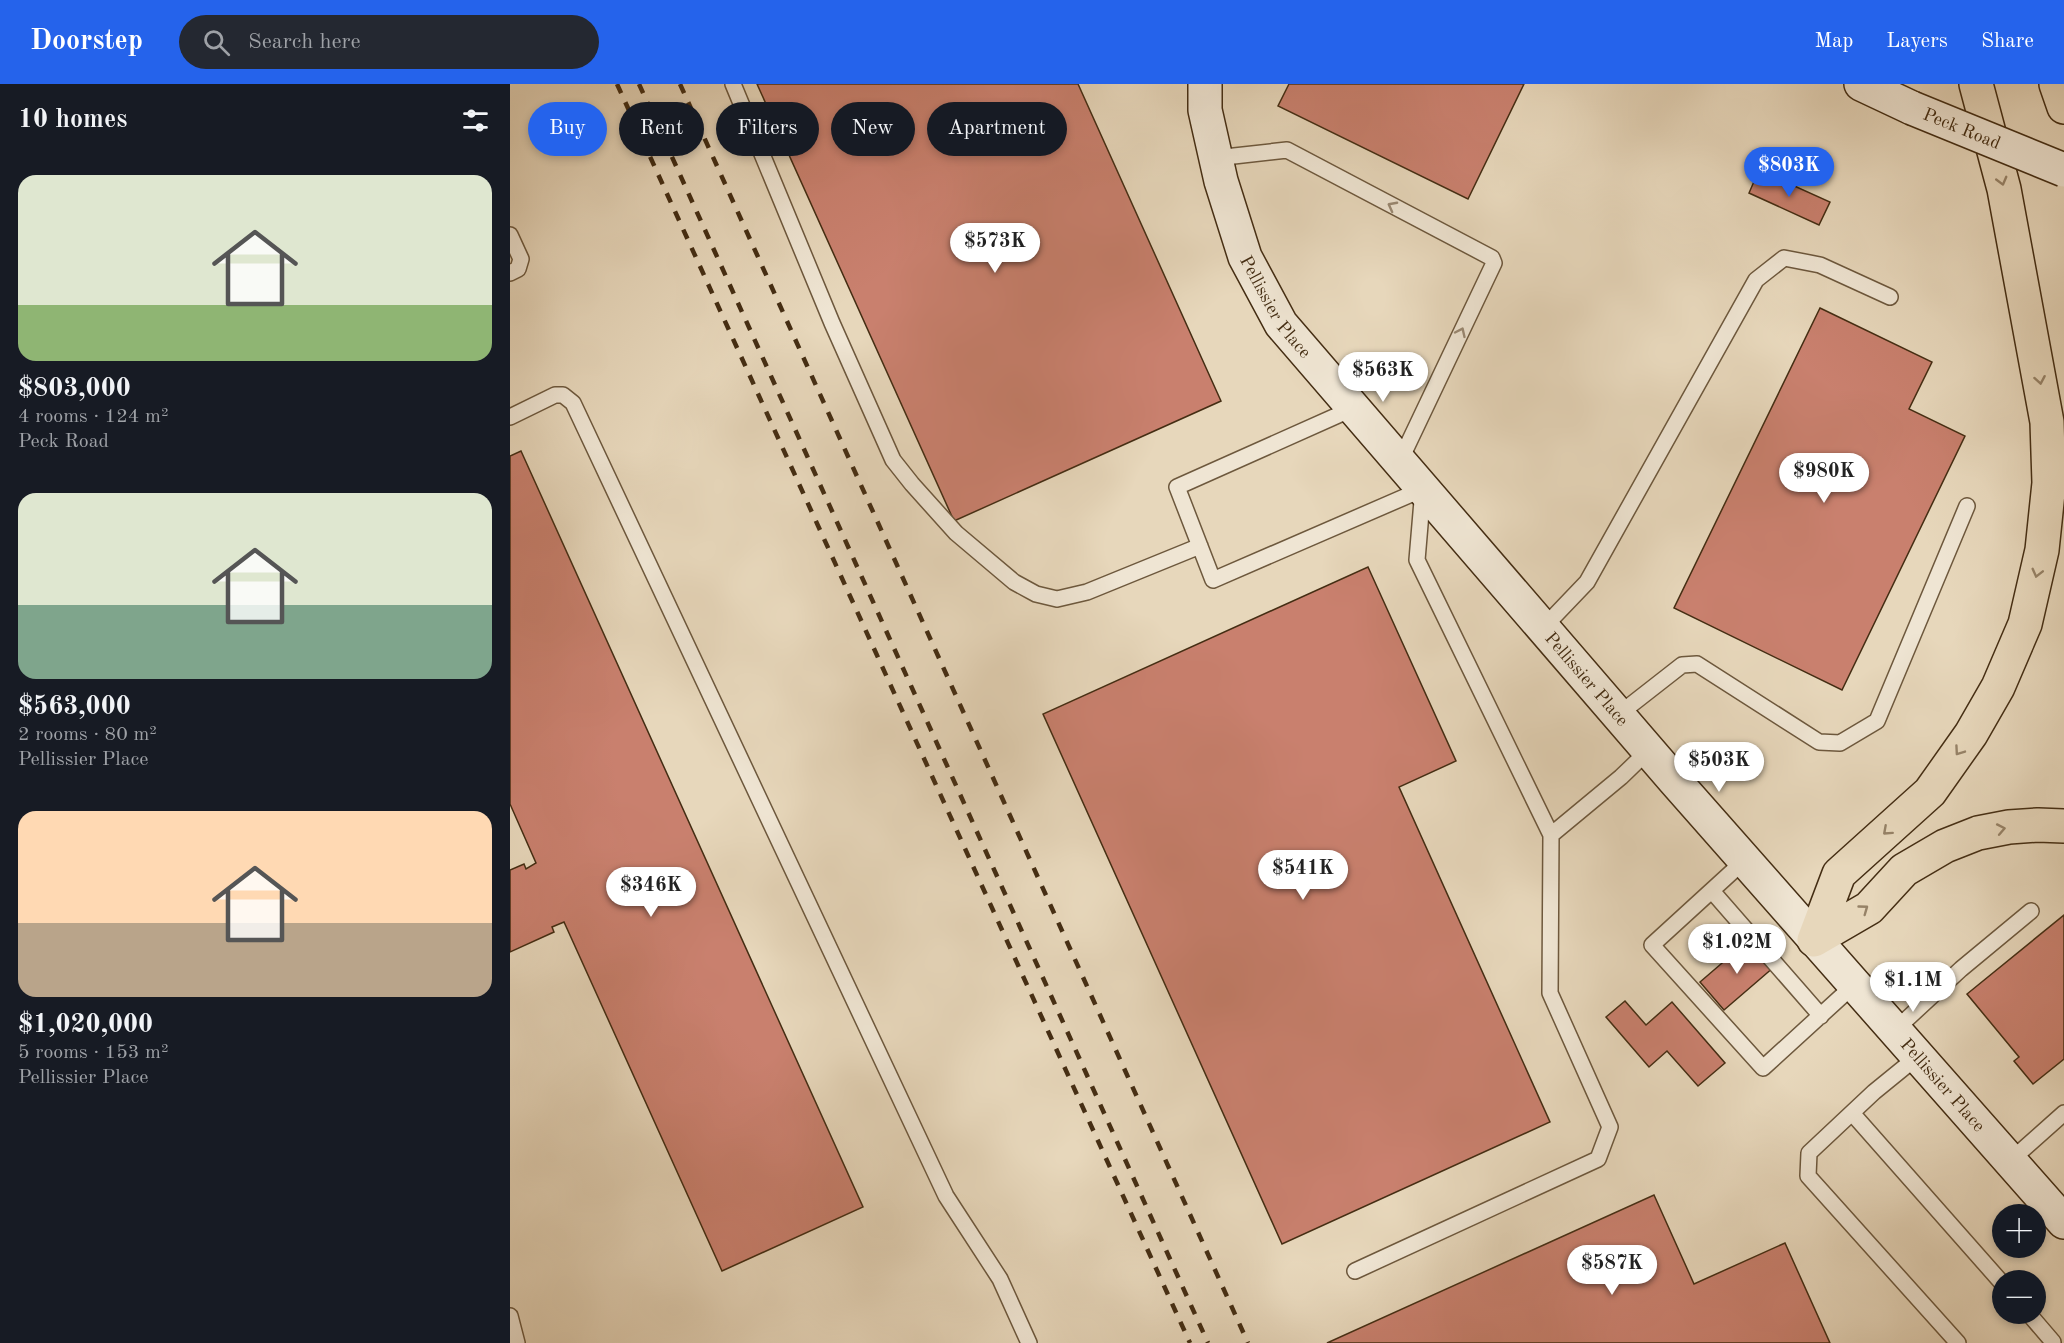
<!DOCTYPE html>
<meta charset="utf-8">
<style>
:root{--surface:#171b24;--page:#242831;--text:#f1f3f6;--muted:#9ea1a6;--accent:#2563eb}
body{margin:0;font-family:"Old Standard TT",serif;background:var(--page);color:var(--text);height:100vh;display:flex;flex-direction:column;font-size:22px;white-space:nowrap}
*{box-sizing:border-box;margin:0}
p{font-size:20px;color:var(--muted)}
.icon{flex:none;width:33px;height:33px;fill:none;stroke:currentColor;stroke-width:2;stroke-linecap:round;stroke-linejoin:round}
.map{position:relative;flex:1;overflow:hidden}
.side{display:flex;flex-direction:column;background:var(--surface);width:510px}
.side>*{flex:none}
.top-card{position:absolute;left:18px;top:18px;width:570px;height:54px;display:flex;gap:12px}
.fabs{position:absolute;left:1482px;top:1120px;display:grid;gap:12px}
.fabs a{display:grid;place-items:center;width:54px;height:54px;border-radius:50%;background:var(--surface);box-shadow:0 3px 9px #0003;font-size:30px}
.price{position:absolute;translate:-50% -51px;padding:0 14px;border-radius:21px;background:#fff;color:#222;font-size:20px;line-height:39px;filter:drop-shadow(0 2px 3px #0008)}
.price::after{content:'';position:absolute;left:50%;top:36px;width:18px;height:14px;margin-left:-9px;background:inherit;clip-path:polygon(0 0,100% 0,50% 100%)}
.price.active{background:var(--accent);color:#fff}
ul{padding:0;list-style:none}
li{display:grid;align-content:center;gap:12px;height:318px;padding:0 18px}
li span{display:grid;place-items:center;height:186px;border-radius:18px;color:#555}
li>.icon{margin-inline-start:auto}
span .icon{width:108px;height:108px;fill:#fffc;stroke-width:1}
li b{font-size:26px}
h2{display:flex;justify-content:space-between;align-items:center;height:72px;padding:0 18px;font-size:26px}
.tag{padding:0 21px;border-radius:27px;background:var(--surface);box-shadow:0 3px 9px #0003;font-size:21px;line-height:54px}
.tag.active{background:var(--accent);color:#fff}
header{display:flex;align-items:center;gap:36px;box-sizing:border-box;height:84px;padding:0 30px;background:var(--accent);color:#fff}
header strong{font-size:28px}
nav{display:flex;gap:33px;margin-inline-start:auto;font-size:21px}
.search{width:420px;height:54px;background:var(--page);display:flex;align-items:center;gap:15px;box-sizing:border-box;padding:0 21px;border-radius:33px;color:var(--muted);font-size:22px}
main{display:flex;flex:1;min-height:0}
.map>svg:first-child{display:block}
</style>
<header>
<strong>Doorstep</strong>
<div class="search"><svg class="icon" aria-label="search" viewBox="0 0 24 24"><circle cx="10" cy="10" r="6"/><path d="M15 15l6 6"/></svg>Search here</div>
<nav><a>Map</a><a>Layers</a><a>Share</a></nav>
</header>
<main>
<section class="side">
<h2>10 homes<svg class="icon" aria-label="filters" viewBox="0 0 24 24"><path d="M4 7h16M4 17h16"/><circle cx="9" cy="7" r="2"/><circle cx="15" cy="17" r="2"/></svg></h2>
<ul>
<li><span style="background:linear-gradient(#dfe7d0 70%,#8fb573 0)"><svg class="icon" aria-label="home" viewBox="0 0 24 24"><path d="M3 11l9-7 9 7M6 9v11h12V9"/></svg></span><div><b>$803,000</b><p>4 rooms · 124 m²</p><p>Peck Road</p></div></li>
<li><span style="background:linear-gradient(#dfe7d0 60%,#7fa58c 0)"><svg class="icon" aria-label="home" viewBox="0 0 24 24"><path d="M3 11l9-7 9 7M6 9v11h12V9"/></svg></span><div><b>$563,000</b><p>2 rooms · 80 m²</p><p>Pellissier Place</p></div></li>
<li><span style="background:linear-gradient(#ffd9b3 60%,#b9a48a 0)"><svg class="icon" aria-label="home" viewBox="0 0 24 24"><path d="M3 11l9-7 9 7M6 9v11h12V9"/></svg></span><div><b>$1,020,000</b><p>5 rooms · 153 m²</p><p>Pellissier Place</p></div></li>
</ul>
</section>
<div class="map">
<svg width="1554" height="1259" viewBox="0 0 1554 1259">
<rect width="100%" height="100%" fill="#e7d7bb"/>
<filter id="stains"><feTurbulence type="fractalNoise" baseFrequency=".00333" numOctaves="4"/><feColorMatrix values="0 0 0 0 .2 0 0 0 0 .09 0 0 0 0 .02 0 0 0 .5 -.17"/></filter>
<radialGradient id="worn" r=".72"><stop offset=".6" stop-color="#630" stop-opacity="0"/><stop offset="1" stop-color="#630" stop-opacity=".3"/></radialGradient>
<path fill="#c9806e" stroke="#442d13" stroke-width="1.5" d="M247 0H568L711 317 444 437Z
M779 0H1014L958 115 768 22Z
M1249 86 1320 118 1309 141 1239 109Z
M1310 224 1422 278 1399 325 1455 352 1332 606 1164 524Z
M11 367 353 1123 212 1187 54 838 42 843 44 848 0 868V786L14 780 16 785 26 779 0 720V372Z
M858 483 946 677 889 703 1040 1038 772 1160 533 630Z
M1554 831V975L1523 1000 1504 977 1509 973 1457 910Z
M1240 855 1264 883 1214 926 1190 898Z
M1115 917 1136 941 1162 918 1215 979 1188 1002 1157 967 1139 983 1096 933Z
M1144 1111 1184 1200 1275 1159 1320 1259H817Z"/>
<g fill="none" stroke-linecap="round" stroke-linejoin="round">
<g stroke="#6d583d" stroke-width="18">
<path id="service" d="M223 0 322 239 383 376 402 400 446 449 504 498 526 510 547 515 577 508 690 462
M706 74 777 66 982 174 984 179 890 377
M0 151 11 175 8 185 0 189
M844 324 667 403 703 496 913 405 907 476 1041 751 1111 693 1139 666
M0 333 45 311H53L63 319 436 1112 490 1195 519 1259
M1033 544 1077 498 1246 196 1274 174 1310 181 1380 213
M1108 631 1172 581 1187 580 1309 658 1330 659 1367 637 1457 422
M1235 776 1142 861 1253 984 1344 901
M1202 807 1311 932
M1384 947 1451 885 1521 827
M1407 973 1364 1008 1299 1069 1298 1092 1448 1259
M1342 1029 1492 1199
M1500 1077 1554 1029
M845 1187 1088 1075 1100 1043 1040 909 1041 751
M1519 1230 1543 1258
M0 1232 7 1259"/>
</g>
<g stroke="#442d13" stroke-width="36">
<g id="secondary">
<path id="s1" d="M695 0V26L711 97 735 173 771 240 1165 697 1554 1138"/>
<path d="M1351 0 1402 24"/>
</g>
</g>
<g stroke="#442d13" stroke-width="36">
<path id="motorway" d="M1546 0 1554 23
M1304 856 1329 790 1420 708 1461 650 1488 603 1515 540 1532 466 1539 399 1537 338 1494 105 1466 0
M1304 856 1359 824 1394 786 1435 762 1468 749 1499 743 1528 741 1554 742"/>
</g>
<use href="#service" stroke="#efe5d3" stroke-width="15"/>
<use href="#secondary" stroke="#efe5d3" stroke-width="33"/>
<use href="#motorway" stroke="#e7d7bb" stroke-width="33"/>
<path stroke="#442d13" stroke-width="4.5" stroke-dasharray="10 10" stroke-linecap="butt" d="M107 0 680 1259
M129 0 698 1259
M170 0 738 1259"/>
<g stroke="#442d13" stroke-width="36" stroke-linecap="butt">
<g id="secondary-bridge">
<path id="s2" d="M1402 24 1554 86"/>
</g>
</g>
<use href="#secondary-bridge" stroke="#efe5d3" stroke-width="33"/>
</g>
<defs><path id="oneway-chevron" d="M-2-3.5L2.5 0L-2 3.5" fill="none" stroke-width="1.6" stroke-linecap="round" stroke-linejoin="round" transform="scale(1.5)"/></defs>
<g stroke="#968267">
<use href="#oneway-chevron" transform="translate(1492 97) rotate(75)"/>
<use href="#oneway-chevron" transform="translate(1530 296) rotate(80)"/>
<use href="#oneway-chevron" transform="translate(1527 489) rotate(104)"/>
<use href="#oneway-chevron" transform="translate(1449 667) rotate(125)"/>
<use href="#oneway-chevron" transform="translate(1491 745) rotate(-11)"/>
<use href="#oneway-chevron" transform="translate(1377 747) rotate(138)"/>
<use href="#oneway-chevron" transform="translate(1354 825) rotate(-36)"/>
</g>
<g stroke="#9a8973">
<use href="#oneway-chevron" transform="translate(882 122) rotate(-152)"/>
<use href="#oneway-chevron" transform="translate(951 248) rotate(-65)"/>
</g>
<g text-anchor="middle" stroke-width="6" stroke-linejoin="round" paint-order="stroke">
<g font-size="18" fill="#442d13" stroke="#efe5d3">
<text dy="6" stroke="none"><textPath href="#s2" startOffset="54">Peck Road</textPath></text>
<text dy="6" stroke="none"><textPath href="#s1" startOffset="237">Pellissier Place</textPath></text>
<text dy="6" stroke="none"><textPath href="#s1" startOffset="723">Pellissier Place</textPath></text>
<text dy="6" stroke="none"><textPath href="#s1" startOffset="1263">Pellissier Place</textPath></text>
</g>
</g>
<rect width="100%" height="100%" filter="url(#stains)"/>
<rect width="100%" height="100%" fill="url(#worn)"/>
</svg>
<div class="fabs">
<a>+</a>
<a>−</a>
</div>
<b class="price active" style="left:1279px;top:114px">$803K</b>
<b class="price" style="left:485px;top:190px">$573K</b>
<b class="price" style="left:873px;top:319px">$563K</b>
<b class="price" style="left:1314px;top:420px">$980K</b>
<b class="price" style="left:1209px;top:709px">$503K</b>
<b class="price" style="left:793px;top:817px">$541K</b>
<b class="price" style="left:141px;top:834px">$346K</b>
<b class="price" style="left:1227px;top:891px">$1.02M</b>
<b class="price" style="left:1403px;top:929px">$1.1M</b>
<b class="price" style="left:1102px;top:1212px">$587K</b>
<div class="top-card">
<a class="tag active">Buy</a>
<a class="tag">Rent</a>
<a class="tag">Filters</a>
<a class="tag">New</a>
<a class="tag">Apartment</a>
</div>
</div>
</main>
